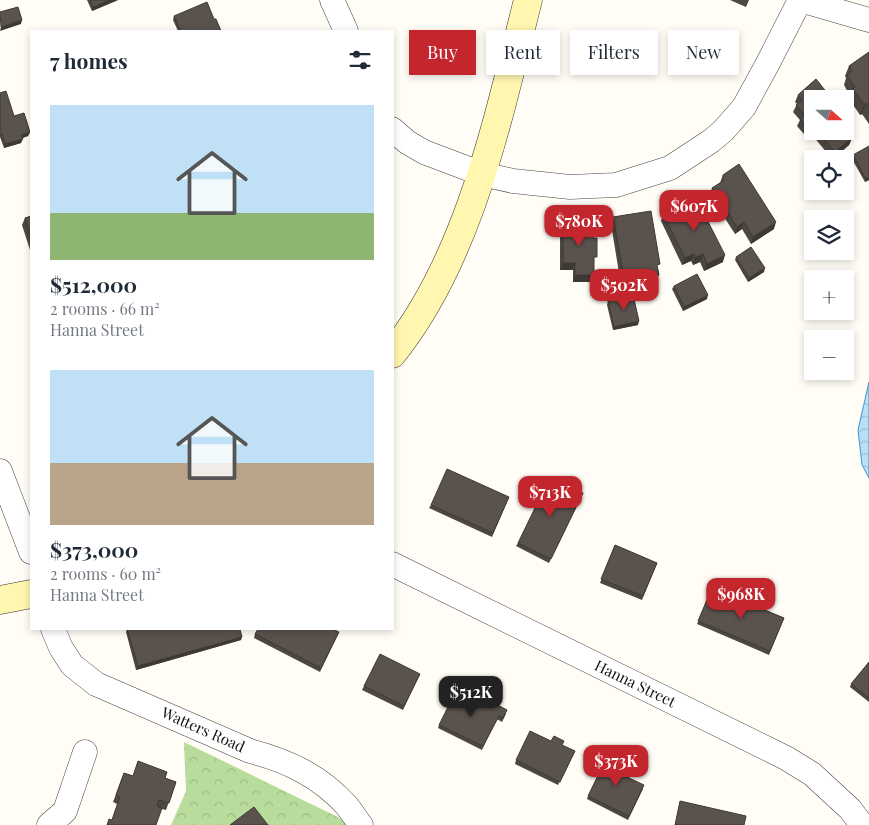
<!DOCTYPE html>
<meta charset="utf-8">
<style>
:root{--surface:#fff;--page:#f2f2f3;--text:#1f2937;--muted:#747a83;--accent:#c4262e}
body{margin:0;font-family:"Playfair Display",serif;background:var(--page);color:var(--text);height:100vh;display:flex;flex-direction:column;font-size:19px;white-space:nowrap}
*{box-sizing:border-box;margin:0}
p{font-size:16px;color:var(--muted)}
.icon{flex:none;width:28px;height:28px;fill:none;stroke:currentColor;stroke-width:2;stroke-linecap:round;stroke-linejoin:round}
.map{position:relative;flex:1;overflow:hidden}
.sheet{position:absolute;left:30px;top:30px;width:364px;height:600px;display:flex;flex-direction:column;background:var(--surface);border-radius:0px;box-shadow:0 2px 8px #0003}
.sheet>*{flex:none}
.top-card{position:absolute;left:409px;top:30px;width:385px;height:45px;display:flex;gap:10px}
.needle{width:32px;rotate:111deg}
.tools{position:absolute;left:804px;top:90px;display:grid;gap:10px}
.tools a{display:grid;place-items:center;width:50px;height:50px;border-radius:0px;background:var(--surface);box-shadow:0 2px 8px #0003;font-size:25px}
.price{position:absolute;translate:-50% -42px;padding:0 11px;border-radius:10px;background:var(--accent);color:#fff;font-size:16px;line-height:32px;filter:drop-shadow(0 1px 2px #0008)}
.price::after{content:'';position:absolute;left:50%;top:30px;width:15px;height:11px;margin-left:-8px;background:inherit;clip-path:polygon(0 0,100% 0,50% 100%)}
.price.selected{background:#222;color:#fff}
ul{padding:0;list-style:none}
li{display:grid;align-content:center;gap:10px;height:265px;padding:0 20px}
li span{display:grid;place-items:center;height:155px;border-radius:0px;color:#555}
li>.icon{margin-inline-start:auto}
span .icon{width:90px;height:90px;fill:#fffc;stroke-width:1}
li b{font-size:21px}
h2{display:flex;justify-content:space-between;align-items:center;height:60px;padding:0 20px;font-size:21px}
.pill{padding:0 18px;border-radius:0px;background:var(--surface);box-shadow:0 2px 8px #0003;font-size:18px;line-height:45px}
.pill.selected{background:var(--accent);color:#fff}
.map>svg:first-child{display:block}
</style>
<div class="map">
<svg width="869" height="825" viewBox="0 0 869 825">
<defs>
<pattern id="forest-crowns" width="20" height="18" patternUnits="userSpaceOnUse" patternTransform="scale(1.25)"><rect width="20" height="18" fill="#b9dc9c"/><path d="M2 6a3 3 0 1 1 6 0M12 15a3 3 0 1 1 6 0" fill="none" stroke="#9ebc85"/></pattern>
<pattern id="water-waves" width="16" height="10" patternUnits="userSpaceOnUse" patternTransform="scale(1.25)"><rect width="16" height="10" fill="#b9e0f7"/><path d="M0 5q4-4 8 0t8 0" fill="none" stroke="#9ebfd3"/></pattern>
</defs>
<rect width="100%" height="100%" fill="#fffdf5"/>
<path fill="url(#forest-crowns)" d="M184 742 346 821 348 825H171L186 791Z"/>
<path fill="url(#water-waves)" stroke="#3f96cf" d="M869 382V478L862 465 858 430Z"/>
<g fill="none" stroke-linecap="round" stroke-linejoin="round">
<g stroke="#444" stroke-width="25">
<path id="street" d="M332 0 346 31
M800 0 869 20
M392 129 407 142 424 152 482 174 513 181 570 187 616 185 670 168 711 141 723 131 744 107 768 63 800 0
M0 471 31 552
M392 564 786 758 812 774 850 809 862 825
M53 629 61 648 72 665 96 684 250 751C288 761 320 776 347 806 352 812 356 819 361 825
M49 825 65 811 85 752"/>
</g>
<g stroke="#333" stroke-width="29">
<path id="secondary" d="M392 354C470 257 498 118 528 0
M0 600 31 594"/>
</g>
<use href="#street" stroke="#fff" stroke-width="24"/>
<use href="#secondary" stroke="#fff6b0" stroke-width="28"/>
</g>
<path fill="#4d4742" d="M87 0H118L92 11Z
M730 0H749L746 7Z
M174 16 214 19 221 31H178L173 20Z
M869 52V124L862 114 860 115 849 99 850 96 844 85 846 78 845 76 849 66Z
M816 79 812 131H845L852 138 849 145 833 159H832L813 136 809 140 797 126 800 120 793 112 797 104 795 102 798 95Z
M0 93 14 116 30 132 28 136 22 138 21 143 4 148 0 137Z
M853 155 869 180 865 182 852 159Z
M723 175 774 229 751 244 742 229 735 234 710 195 712 188 720 183Z
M663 214 723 262 704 271 700 262 693 265 691 261 682 265 661 221Z
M31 216V253L22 225 25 218Z
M613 217 658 270 656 282 633 286 632 277 620 279 611 224Z
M563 220 581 229 594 264V275L592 282H573V270H560V228Z
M736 257 764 272 748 282 735 260Z
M674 286 707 299 683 311 672 289Z
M608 301 638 325 613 330 607 305Z
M583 493 549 563 516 546 518 543Z
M509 497 492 537 429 508 431 505Z
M615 545 657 563 642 600 600 583Z
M712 588 784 618 769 655 697 624Z
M127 629H240L241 640 136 670 126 632Z
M339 632 320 672 254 638 255 634Z
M869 662V702L850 687 851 684Z
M420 674 403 710 362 690 364 686Z
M491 709 506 714 502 722 497 719 482 750 438 728 439 725Z
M551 741 575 751 558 785 515 764 516 760Z
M124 773 133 776 165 778 176 782 166 810 162 809 112 820 117 804 113 802Z
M628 777 643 789 628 820 587 799 588 796Z"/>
<path fill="#3f3936" d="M110 0H118L92 11 93 7Z
M22 20 21 24 0 31 1 27Z
M866 103 862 114 860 115 864 105Z
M813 131H815L813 136 809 140 811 133Z
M30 132 28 136 20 139 21 135Z
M852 138 849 145 833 159 835 152Z
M23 139 21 143 4 148 5 144Z
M869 177V180L865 182 866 179Z
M744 222 742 229 735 234 737 227Z
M776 222 774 229 751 244 753 237Z
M694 254 691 261 682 265 685 258Z
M703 254 700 262 693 265 695 258Z
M725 255 723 262 704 271 707 264Z
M563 263H575L573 270H560Z
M765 268 764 272 748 282 749 278Z
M634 270 632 277 620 279 623 272Z
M575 275H594L592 282H573Z
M659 275 656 282 633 286 636 279Z
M708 295 707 299 683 311 684 307Z
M639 321 638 325 613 330 614 327Z
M242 637 241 640 136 670 138 666Z"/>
<path fill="#5a524d" stroke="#3f3936" d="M90 0H110L93 7Z
M207 2 214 19H216L221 31H181L174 16Z
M18 7 22 20 1 27 0 12Z
M869 52V108L866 103 864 105 853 89 855 87 847 75 852 71 849 66Z
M816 79 832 99H812L813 131 811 133 800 119 804 115 796 105 802 100 798 95Z
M6 91 14 116 24 113 30 132 21 135 23 139 5 144 2 134H0V93Z
M845 130 852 138 835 152 817 131H845Z
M869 146V177L866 179 853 155Z
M739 164 776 222 753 237 744 222 737 227 712 188 723 181V175Z
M696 198 725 255 707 264 703 254 695 258 694 254 685 258 663 214Z
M651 211 660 264 657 265 659 275 636 279 634 270 623 272 613 217Z
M31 216V238L25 218Z
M563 220 581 221V229H593V238H597V257H594V275H575V263H563Z
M751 247 765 268 749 278 736 257Z
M697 274 708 295 684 307 674 286Z
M633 295 639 321 614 327 608 301Z
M447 469 509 497 493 533 431 505Z
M550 477 583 493 551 559 518 543Z
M615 545 657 563 643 596 601 579Z
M712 588 784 618 770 651 698 621Z
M127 629H240L242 637 138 666Z
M258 629H332L339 632 321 668 255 634Z
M380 654 420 674 404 706 364 686Z
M869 662V698L851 684Z
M456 691 491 709 494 703 507 710 503 718 499 716 483 746 439 725Z
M530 731 551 741 554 736 564 741 562 745 575 751 560 782 516 760Z
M607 757 631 769 627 777 644 785 629 816 588 796Z
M138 761 167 772 165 778 176 782 169 803 159 800 157 806 162 808 156 825H107L109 819 112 820 120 797 116 795 124 773 133 776Z
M680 801 746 816 744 825H675Z
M254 807 268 825H230Z"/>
<g text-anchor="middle" stroke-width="5" stroke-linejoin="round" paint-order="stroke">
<g font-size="15" fill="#111" stroke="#fff">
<text transform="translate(635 684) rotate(26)" y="5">Hanna Street</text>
<text transform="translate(203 730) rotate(24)" y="5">Watters Road</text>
</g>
</g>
</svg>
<div class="tools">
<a><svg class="needle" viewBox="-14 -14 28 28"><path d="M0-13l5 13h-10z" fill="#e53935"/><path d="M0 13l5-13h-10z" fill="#747a83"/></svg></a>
<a><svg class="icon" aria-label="locate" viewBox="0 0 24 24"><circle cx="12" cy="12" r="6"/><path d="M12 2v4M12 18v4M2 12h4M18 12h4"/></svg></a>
<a><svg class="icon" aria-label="layers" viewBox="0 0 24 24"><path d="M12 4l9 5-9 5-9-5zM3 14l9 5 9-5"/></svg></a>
<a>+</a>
<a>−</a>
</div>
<b class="price" style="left:694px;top:232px">$607K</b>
<b class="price" style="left:579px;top:247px">$780K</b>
<b class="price" style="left:624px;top:311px">$502K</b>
<b class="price" style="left:550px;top:518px">$713K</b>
<b class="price" style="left:741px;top:620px">$968K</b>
<b class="price selected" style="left:471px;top:718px">$512K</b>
<b class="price" style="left:616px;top:787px">$373K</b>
<div class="top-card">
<a class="pill selected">Buy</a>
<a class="pill">Rent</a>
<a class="pill">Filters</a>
<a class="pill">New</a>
</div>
<section class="sheet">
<h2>7 homes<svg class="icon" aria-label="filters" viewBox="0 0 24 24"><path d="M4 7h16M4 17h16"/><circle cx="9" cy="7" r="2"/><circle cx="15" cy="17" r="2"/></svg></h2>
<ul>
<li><span style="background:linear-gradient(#bfe0f5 70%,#8fb573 0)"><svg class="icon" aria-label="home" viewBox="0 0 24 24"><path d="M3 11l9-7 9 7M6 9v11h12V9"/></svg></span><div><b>$512,000</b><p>2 rooms · 66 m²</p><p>Hanna Street</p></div></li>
<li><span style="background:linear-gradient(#bfe0f5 60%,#b9a48a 0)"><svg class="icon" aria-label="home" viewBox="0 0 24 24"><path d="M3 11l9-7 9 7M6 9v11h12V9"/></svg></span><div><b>$373,000</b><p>2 rooms · 60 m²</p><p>Hanna Street</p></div></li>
</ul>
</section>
</div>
